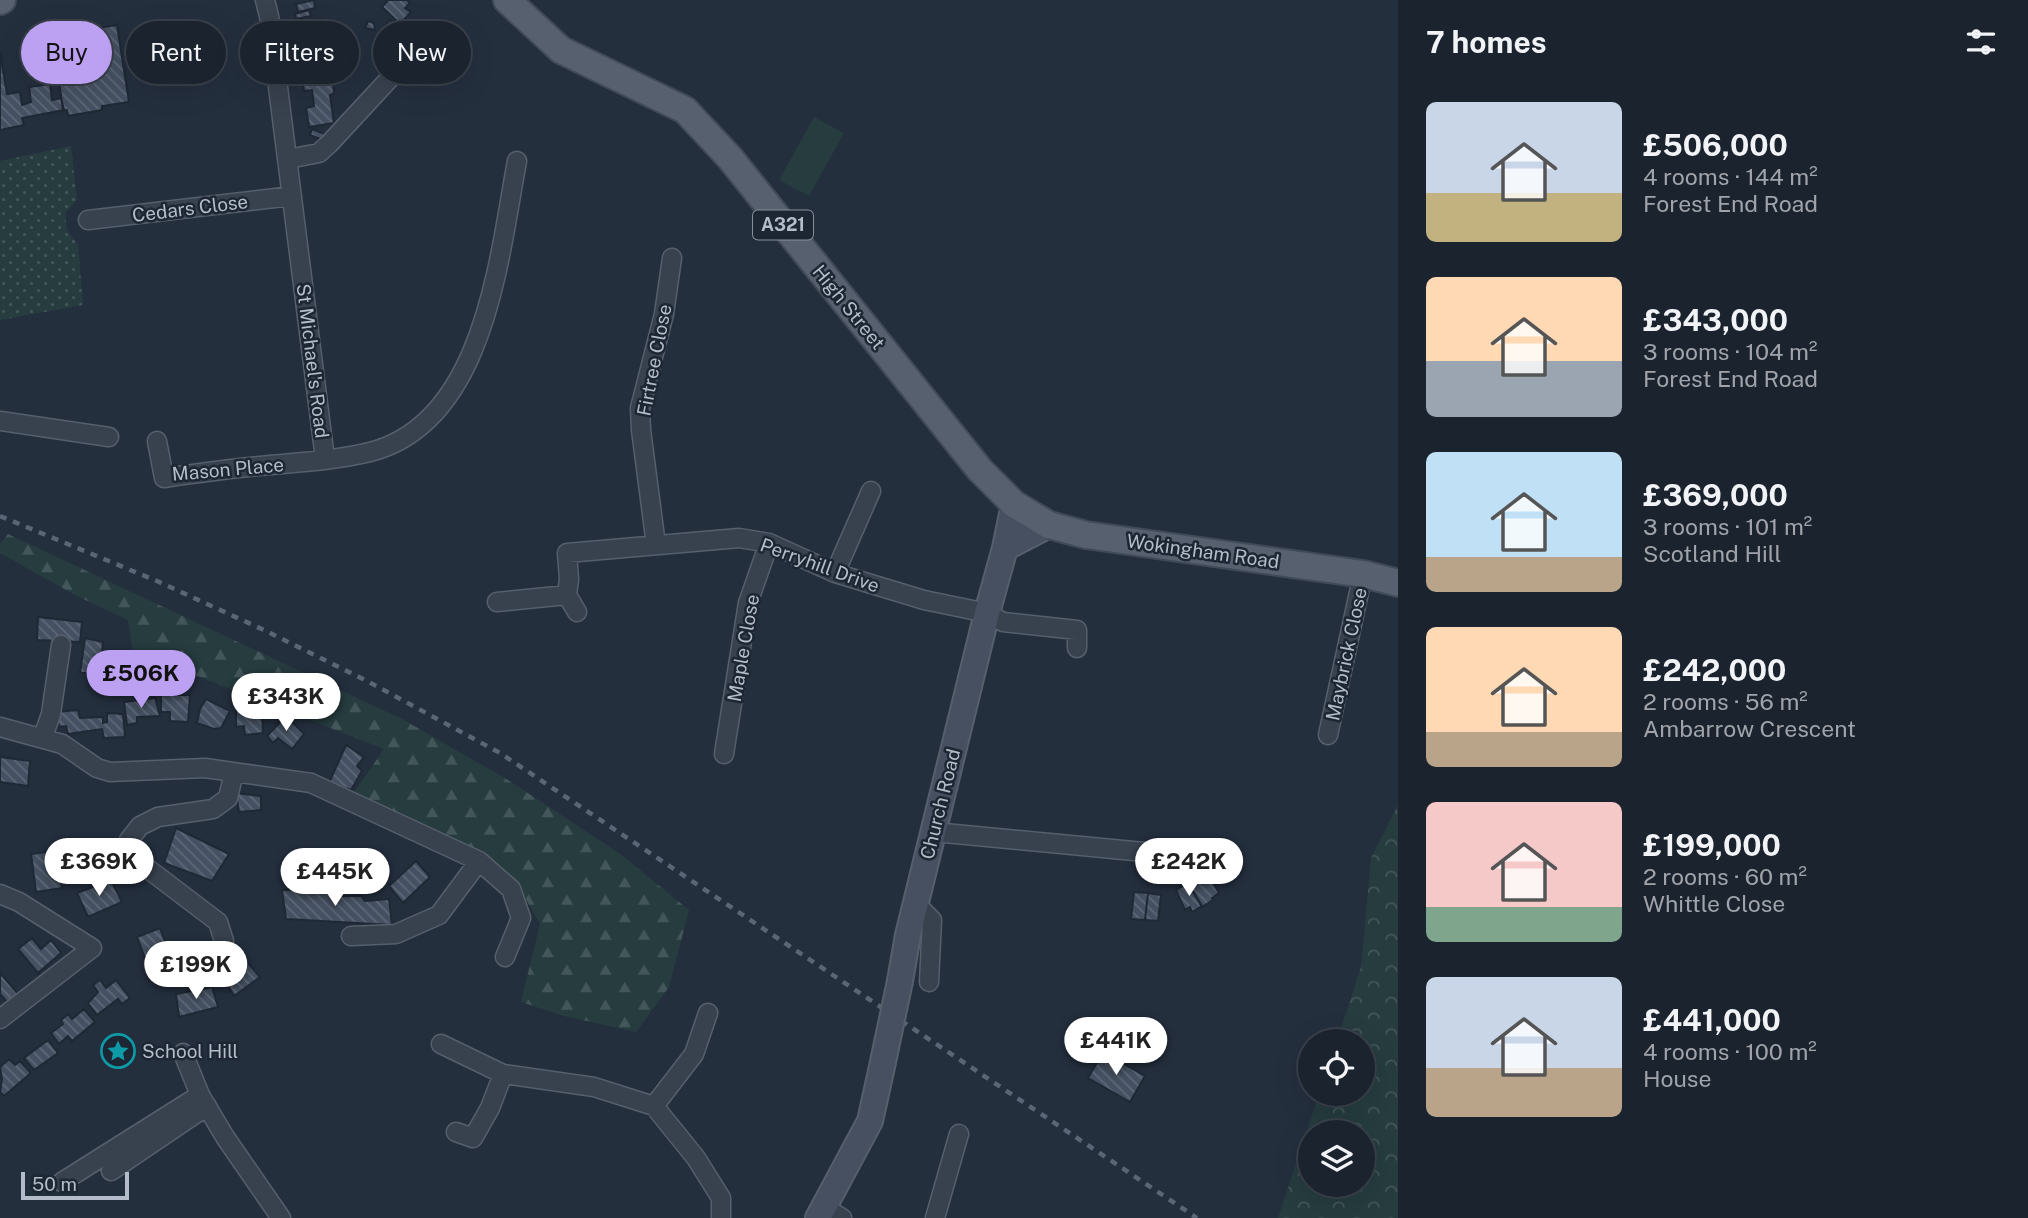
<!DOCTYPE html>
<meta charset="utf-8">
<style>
:root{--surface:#1b232e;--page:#242b36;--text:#f1f3f6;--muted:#a0a4aa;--line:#39404a;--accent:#bca0f2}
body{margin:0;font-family:"Public Sans",sans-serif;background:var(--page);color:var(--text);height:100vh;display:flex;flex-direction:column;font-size:26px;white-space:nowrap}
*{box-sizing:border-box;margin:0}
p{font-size:23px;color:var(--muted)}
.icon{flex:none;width:38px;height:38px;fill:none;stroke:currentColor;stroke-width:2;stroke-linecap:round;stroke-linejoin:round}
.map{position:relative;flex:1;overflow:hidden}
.sheet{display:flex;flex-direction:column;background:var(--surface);width:630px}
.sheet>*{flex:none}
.guide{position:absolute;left:21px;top:21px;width:665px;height:63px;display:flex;gap:14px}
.tools{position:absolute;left:1298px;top:1029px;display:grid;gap:14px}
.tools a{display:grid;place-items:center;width:77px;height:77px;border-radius:50%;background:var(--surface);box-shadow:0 7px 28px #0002,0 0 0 2px var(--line);font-size:35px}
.scale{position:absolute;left:21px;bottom:18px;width:108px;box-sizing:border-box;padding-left:7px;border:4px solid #b4bcc9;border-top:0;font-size:19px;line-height:24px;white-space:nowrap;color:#b4bcc9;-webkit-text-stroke:5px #1d2633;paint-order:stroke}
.price{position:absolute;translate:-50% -60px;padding:0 16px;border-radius:24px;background:#fff;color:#222;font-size:23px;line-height:46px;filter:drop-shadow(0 2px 4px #0008)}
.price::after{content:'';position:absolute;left:50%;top:42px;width:21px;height:16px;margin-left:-10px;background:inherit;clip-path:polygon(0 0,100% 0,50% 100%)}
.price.selected{background:var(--accent);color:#111}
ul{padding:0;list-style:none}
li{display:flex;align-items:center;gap:21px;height:175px;padding:0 28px}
li span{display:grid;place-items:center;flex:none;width:196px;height:140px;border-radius:10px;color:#555}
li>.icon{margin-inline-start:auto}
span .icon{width:84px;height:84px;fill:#fffc;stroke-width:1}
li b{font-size:30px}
h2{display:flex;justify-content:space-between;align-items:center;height:84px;padding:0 28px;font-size:30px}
.tag{padding:0 24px;border-radius:32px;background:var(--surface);box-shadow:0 7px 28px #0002,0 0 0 2px var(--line);font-size:24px;line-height:63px}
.tag.selected{background:var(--accent);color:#111}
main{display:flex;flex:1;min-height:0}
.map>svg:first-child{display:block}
</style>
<main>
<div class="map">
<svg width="1398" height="1218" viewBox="0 0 1398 1218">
<defs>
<pattern id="grass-dots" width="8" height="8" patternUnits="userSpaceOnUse" patternTransform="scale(1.75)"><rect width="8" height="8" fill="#263c3f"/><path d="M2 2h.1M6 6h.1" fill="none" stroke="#435659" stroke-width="1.8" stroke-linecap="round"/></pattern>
<pattern id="forest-firs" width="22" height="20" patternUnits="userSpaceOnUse" patternTransform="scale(1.75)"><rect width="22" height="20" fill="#263c3f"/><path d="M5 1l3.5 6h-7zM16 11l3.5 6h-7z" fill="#435659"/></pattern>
<pattern id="park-crowns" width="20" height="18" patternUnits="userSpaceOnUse" patternTransform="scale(1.75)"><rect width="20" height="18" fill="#263c3f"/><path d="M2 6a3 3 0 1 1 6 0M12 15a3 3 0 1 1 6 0" fill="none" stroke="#435659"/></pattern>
<pattern id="building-back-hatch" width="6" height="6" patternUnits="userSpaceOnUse" patternTransform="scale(1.75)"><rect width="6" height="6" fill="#455162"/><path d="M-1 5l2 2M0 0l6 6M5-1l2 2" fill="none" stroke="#5d6877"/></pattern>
</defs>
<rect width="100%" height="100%" fill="#242f3e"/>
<path fill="url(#grass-dots)" d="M71 146 77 200 65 213 67 230 78 245 83 305 0 320V161Z"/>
<path fill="url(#forest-firs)" d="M8 534 404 720 508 780 619 853 689 910 669 987 636 1032 564 1016 521 1002 540 924C530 908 521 886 507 874 463 831 406 822 353 794L384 749 146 656 134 659 128 620 75 595 0 553V544Z"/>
<path fill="url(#park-crowns)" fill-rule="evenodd" d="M1398 805V1218H1278L1319 1094H1363V1041H1337L1361 967 1371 858ZM1311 1132H1363V1185H1311Z"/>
<path fill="#263c3f" d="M814 117 844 133 809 196 779 180Z"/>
<path fill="url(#building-back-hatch)" stroke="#1f2835" stroke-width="2" d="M314 0 315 8 298 12 296 4Z
M388 0H407L410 3 405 8 411 12 400 24 382 7Z
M309 10 311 16 296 19 295 14Z
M321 19 326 57 300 60 298 51 307 50 304 30 296 31 295 23Z
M390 20 399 28 388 41 379 33Z
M368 21 374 23 375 30 365 28Z
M117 25 129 102 102 106V110L68 116 67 110 63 111 59 81 76 78V81L85 79 81 51 61 55 58 34Z
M0 52 7 94 20 92 22 105 31 102 29 87 50 84 52 100 61 98 64 110 22 118 24 125 0 130Z
M324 58 325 65 302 68 301 61Z
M326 66 327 74 302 77 301 69Z
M327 75 328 82H333L334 94 330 95 334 123 309 127 306 108 314 106 312 90 304 91 302 79Z
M312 129 327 135 325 141 310 135Z
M38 617 82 622 80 642 37 640Z
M85 638 103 642 100 673H80Z
M161 695H190L188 722 170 721V712H161Z
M155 698 160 716 137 717V723L127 725 124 702Z
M206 699 230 711 221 728 214 729 197 723 200 709Z
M78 710 80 718 103 717V723L107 722V713L123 714 125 737 104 738 102 729 68 734 66 726 59 727 56 712Z
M236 710H262L263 733 245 735 244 726 236 727Z
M286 716 304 734 292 749 278 738 273 743 267 736Z
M346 745 364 757 357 766 362 771 351 790 329 783Z
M0 757 30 761 28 786 0 782Z
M236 793 261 796V810L239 812Z
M176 828 229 854 212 881 164 863Z
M56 851 62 888 36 892 31 854Z
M416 861 430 877 403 903 389 886Z
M1199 876 1204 883 1211 879 1219 893 1212 898 1213 900 1202 907 1188 883Z
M111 880 122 902 88 917 77 893Z
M1188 883 1202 906 1192 912 1190 907 1185 910 1176 890Z
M334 889 338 896H361L365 901 389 899 392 925 286 919 282 890Z
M1134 892 1148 893 1145 920 1131 919Z
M1148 893 1161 895 1158 921 1145 920Z
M160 928 174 966 152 976 137 937Z
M32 938 41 949 51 940 61 953 38 973 18 949Z
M248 963 260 977 234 996 224 979Z
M0 973 19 995 8 1003 0 994Z
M100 980 106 988 116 980 130 998 122 1004 118 999 97 1015 88 1003 98 992 93 985Z
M212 987 218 1007 179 1017 176 994Z
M84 1009 95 1022 72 1041 68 1036 59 1044 51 1033 63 1024 61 1020 68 1014 72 1019Z
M48 1040 58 1053 34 1070 24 1058Z
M1103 1052 1145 1076 1130 1102 1088 1078Z
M9 1059 15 1065 20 1061 31 1073 4 1096 0 1092 2 1079 0 1067Z"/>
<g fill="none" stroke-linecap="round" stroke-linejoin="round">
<g stroke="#565f6c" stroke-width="21">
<path id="street" d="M265 0 269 16 325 459
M288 159 319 153 329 144 428 37
M88 220 292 196
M0 421 109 437
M157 441 164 478C199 473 235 468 270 465 303 462 337 460 370 452 485 423 499 257 517 161
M656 545 641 430 640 408 664 314 672 258
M835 573 871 491
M497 602 567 595
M577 612 567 595 569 579 567 553 739 538 769 543 835 573 924 600 987 613 1003 622 1077 630V648
M0 727 62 744 97 768 110 772 205 768 311 783 479 861 511 889 521 918 505 957
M1328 735 1363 574
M43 737 51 714 61 645
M724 754 748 603 769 543
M934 832 1165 854
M0 894 19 902 92 948 0 1019
M916 904 932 920 929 982
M351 936 396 934 439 915 479 861
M213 962 224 941 218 922 139 862 129 840 140 826 158 817 213 809 228 798 234 772
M441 1044 503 1074 594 1087 654 1106 696 1158 721 1198V1218
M183 1053 200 1095 225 1137 281 1218
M654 1106 694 1054 708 1013
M456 1132 473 1138 490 1108 503 1074
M111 1171 207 1106
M62 1182 200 1095
M825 1208 842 1218
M935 1218 959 1134"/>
</g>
<g stroke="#565f6c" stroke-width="28">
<path id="secondary" d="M1005 548 1049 525
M900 981 908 935 987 613 1005 548 1014 504
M818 1218 870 1121 883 1062"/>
</g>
<g stroke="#414a57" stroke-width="30">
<path id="primary" d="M507 0 561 50 685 110 730 158 980 470 1014 504 1049 525 1086 535 1363 574 1398 583
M0 1 2 0"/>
</g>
<use href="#street" stroke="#38414e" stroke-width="18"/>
<use href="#secondary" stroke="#465061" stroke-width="24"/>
<use href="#primary" stroke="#56606e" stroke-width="26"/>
<path stroke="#5a6575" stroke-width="4.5" stroke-dasharray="7 7" stroke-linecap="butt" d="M0 516 157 581 264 630 367 681 500 753 1197 1218"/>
<g stroke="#565f6c" stroke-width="28" stroke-linecap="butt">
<path id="secondary-bridge" d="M883 1062 900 981"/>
</g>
<use href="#secondary-bridge" stroke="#465061" stroke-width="24"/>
</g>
<defs>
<g id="sight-ring" transform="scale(1.75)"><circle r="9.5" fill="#1d2633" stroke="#0f9aa8" stroke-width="1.5"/><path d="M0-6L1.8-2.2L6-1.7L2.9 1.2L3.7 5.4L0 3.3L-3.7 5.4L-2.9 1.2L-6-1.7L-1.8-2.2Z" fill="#0f9aa8"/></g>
</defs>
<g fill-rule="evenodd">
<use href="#sight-ring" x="118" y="1051"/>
</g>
<g text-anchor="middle" stroke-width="5" stroke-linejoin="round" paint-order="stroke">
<rect fill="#1d2633" stroke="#878f9c" stroke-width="2" x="753" y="210.5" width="60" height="29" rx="5"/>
<g font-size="18" font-weight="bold" fill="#b4bcc9">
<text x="783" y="231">A321</text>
</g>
<g font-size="19" fill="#b4bcc9" stroke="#1d2633">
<text transform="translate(190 208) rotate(-7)" y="7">Cedars Close</text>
<text transform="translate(849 307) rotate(51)" y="7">High Street</text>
<text transform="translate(654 360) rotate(-79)" y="7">Firtree Close</text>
<text transform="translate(313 361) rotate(83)" y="7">St Michael's Road</text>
<text transform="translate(228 469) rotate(-5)" y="7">Mason Place</text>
<text transform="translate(1203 551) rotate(8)" y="7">Wokingham Road</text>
<text transform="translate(820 565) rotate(20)" y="7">Perryhill Drive</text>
<text transform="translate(743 648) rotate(-80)" y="7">Maple Close</text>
<text transform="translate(1346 654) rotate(-78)" y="7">Maybrick Close</text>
<text transform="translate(940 804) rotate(-76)" y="7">Church Road</text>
</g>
<g font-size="19" fill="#b4bcc9" stroke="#1d2633" text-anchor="start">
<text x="142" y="1058">School Hill</text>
</g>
</g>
</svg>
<div class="tools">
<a><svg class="icon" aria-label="locate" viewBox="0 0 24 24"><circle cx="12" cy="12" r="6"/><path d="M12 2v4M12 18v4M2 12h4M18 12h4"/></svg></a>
<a><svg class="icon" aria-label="layers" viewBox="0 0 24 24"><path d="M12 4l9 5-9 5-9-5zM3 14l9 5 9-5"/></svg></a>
</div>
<div class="scale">50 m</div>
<b class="price selected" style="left:141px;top:710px">£506K</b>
<b class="price" style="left:286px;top:733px">£343K</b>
<b class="price" style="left:99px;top:898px">£369K</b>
<b class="price" style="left:1189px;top:898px">£242K</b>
<b class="price" style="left:335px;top:908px">£445K</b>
<b class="price" style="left:196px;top:1001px">£199K</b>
<b class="price" style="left:1116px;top:1077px">£441K</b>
<div class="guide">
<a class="tag selected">Buy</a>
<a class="tag">Rent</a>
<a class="tag">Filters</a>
<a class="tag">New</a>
</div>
</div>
<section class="sheet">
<h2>7 homes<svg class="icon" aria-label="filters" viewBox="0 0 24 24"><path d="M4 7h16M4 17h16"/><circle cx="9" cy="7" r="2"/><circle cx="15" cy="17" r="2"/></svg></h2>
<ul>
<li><span style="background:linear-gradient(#c9d6e8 65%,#c2b280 0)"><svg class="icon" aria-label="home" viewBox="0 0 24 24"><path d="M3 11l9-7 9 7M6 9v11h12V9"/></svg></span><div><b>£506,000</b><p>4 rooms · 144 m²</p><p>Forest End Road</p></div></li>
<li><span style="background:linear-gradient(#ffd9b3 60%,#9aa5b1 0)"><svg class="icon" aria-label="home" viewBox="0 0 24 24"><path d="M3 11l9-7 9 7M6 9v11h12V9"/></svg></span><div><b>£343,000</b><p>3 rooms · 104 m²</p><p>Forest End Road</p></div></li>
<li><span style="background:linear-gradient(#bfe0f5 75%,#b9a48a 0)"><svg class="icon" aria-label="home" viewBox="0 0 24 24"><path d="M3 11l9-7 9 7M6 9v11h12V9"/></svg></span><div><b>£369,000</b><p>3 rooms · 101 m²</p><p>Scotland Hill</p></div></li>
<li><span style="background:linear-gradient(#ffd9b3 75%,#b9a48a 0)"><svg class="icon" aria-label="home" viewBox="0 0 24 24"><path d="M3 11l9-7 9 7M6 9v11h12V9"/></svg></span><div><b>£242,000</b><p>2 rooms · 56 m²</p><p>Ambarrow Crescent</p></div></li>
<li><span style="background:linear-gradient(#f6c9c9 75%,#7fa58c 0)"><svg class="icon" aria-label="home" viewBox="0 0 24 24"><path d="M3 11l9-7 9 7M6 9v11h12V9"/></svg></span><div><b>£199,000</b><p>2 rooms · 60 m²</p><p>Whittle Close</p></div></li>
<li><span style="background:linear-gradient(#c9d6e8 65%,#b9a48a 0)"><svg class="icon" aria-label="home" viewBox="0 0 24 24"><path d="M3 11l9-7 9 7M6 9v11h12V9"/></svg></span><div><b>£441,000</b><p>4 rooms · 100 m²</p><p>House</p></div></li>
</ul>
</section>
</main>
